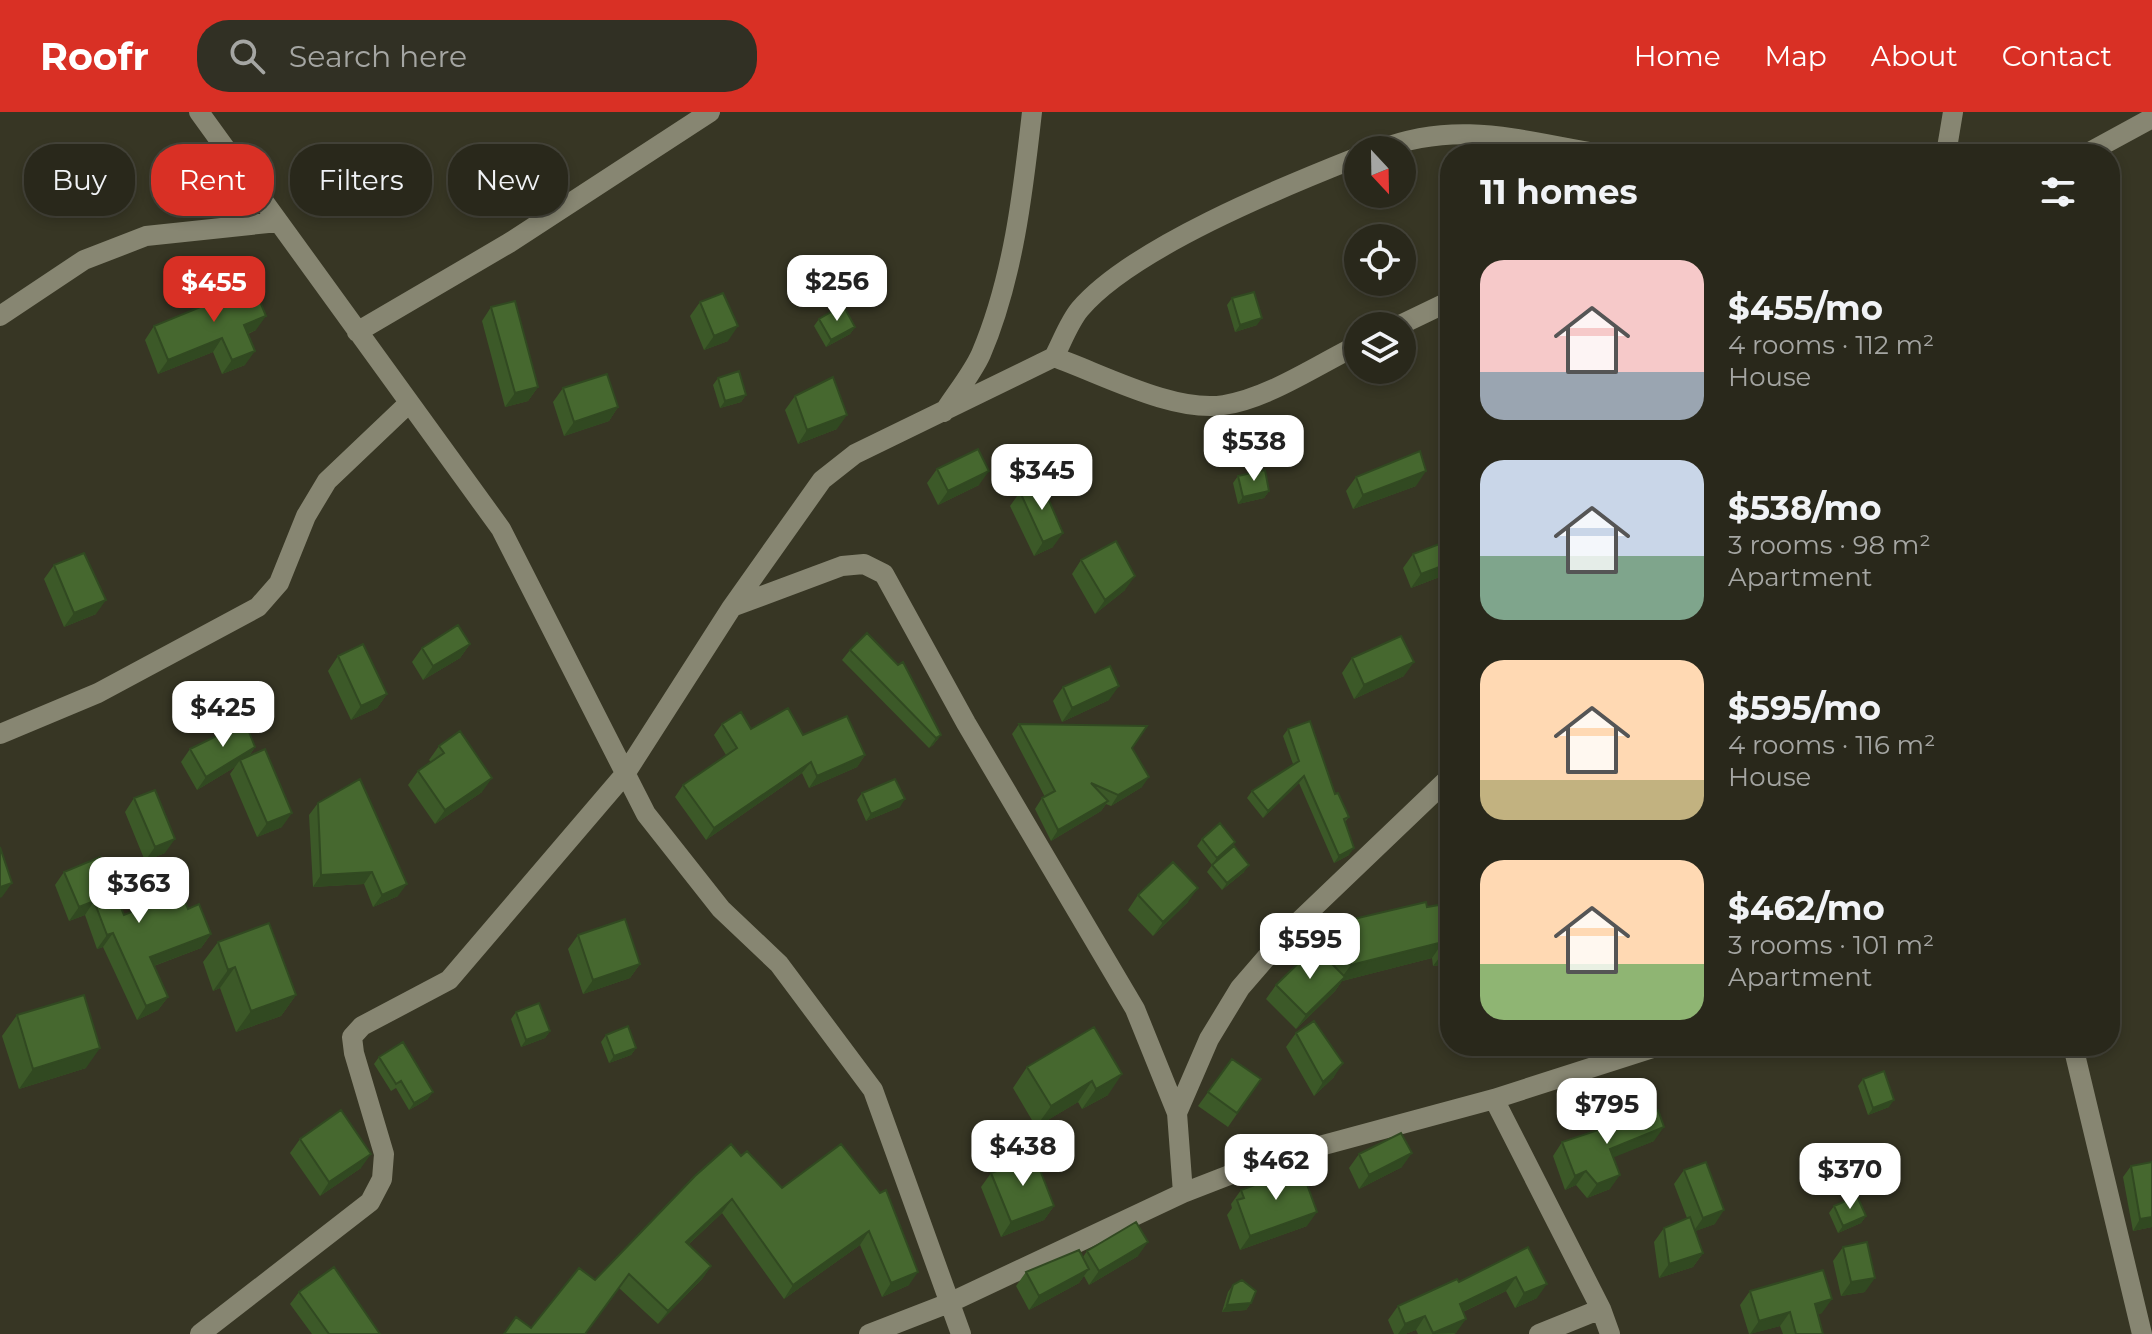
<!DOCTYPE html>
<meta charset="utf-8">
<style>
:root{--surface:#29281b;--page:#313024;--text:#f1f3f6;--muted:#a5a6a3;--line:#45443a;--accent:#d93025}
body{margin:0;font-family:Montserrat,sans-serif;background:var(--page);color:var(--text);height:100vh;display:flex;flex-direction:column;font-size:30px;white-space:nowrap}
*{box-sizing:border-box;margin:0}
p{font-size:26px;color:var(--muted)}
.icon{flex:none;width:44px;height:44px;fill:none;stroke:currentColor;stroke-width:2;stroke-linecap:round;stroke-linejoin:round}
.map{position:relative;flex:1;overflow:hidden}
.panel{position:absolute;left:1440px;top:32px;width:680px;height:912px;display:flex;flex-direction:column;background:var(--surface);border-radius:32px;box-shadow:0 4px 12px #0003,0 0 0 2px var(--line)}
.panel>*{flex:none}
.top-card{position:absolute;left:24px;top:32px;width:760px;height:72px;display:flex;gap:16px}
.needle{width:52px;rotate:158deg}
.tools{position:absolute;left:1344px;top:24px;display:grid;gap:16px}
.tools a{display:grid;place-items:center;width:72px;height:72px;border-radius:50%;background:var(--surface);box-shadow:0 4px 12px #0003,0 0 0 2px var(--line);font-size:40px}
.price{position:absolute;translate:-50% -68px;padding:0 18px;border-radius:16px;background:#fff;color:#222;font-size:26px;line-height:52px;filter:drop-shadow(0 2px 4px #0008)}
.price::after{content:'';position:absolute;left:50%;top:48px;width:24px;height:18px;margin-left:-12px;background:inherit;clip-path:polygon(0 0,100% 0,50% 100%)}
.price.active{background:var(--accent);color:#fff}
ul{padding:0;list-style:none}
li{display:flex;align-items:center;gap:24px;height:200px;padding:0 40px}
li span{display:grid;place-items:center;flex:none;width:224px;height:160px;border-radius:24px;color:#555}
li>.icon{margin-inline-start:auto}
span .icon{width:96px;height:96px;fill:#fffc;stroke-width:1}
li b{font-size:34px}
h2{display:flex;justify-content:space-between;align-items:center;height:96px;padding:0 40px;font-size:34px}
.tag{padding:0 28px;border-radius:32px;background:var(--surface);box-shadow:0 4px 12px #0003,0 0 0 2px var(--line);font-size:28px;line-height:72px}
.tag.active{background:var(--accent);color:#fff}
header{display:flex;align-items:center;gap:48px;box-sizing:border-box;height:112px;padding:0 40px;background:var(--accent);color:#fff}
header strong{font-size:38px}
nav{display:flex;gap:44px;margin-inline-start:auto;font-size:28px}
.search{width:560px;height:72px;background:var(--page);display:flex;align-items:center;gap:20px;box-sizing:border-box;padding:0 28px;border-radius:32px;color:var(--muted);font-size:30px}
.map>svg:first-child{display:block}
</style>
<header>
<strong>Roofr</strong>
<div class="search"><svg class="icon" aria-label="search" viewBox="0 0 24 24"><circle cx="10" cy="10" r="6"/><path d="M15 15l6 6"/></svg>Search here</div>
<nav><a>Home</a><a>Map</a><a>About</a><a>Contact</a></nav>
</header>
<div class="map">
<svg width="2152" height="1222" viewBox="0 0 2152 1222">
<rect width="100%" height="100%" fill="#373624"/>
<g fill="none" stroke-linecap="round" stroke-linejoin="round">
<path stroke="#878672" stroke-width="20" d="M199 0 501 417 646 702 721 797 779 852 873 978 961 1222
M1378 38C1459 7 1520 29 1601 42
M1946 42 1953 0
M2086 42 2152 6
M0 204 84 148 146 124 278 110
M1398 214 1450 189
M357 220 509 131 710 0
M1054 245C1062 230 1069 210 1080 197 1132 136 1282 75 1358 45
M944 300C956 281 972 262 981 242 1013 167 1023 81 1032 0
M732 495 842 454 864 452 884 462 966 611 1135 897 1177 1001 1183 1081
M0 622 98 581 258 495 279 471 306 404 327 369 408 292
M2073 934 2142 1222
M1494 987 1601 1197 1610 1222
M1177 1001 1209 927 1240 876 1291 817 1450 665
M200 1222 370 1090 382 1067 384 1042 354 941 352 925 362 914 449 868 625 662 732 495 822 368 855 342 1054 245C1102 262 1174 301 1224 293 1269 286 1317 253 1358 233
M869 1222 949 1191 1183 1081 1268 1048 1494 987 1659 934
M1539 1222 1601 1197"/>
</g>
<path fill="#3c5928" d="M1232 186 1257 213 1235 220 1227 193Z
M207 189 256 218 248 222 245 253 222 262 213 240 158 262 145 228 154 214 204 194Z
M700 190 728 229 704 238 690 204Z
M491 195 538 275 528 289 505 295 482 209Z
M819 207 855 215 850 222 826 235 814 214Z
M718 266 746 283 741 290 720 296 713 273Z
M563 276 618 295 609 309 564 324 553 290Z
M795 284 837 317 798 332 785 298Z
M937 357 979 373 938 393 927 371Z
M1238 364 1269 379 1264 386 1238 392 1233 371Z
M1356 365 1416 374 1353 397 1346 379Z
M1020 380 1053 435 1034 444 1010 394Z
M1413 442 1450 461 1411 476 1403 456Z
M1081 448 1125 478 1095 502 1072 462Z
M54 453 96 502 64 515 44 467Z
M470 532 460 546 423 568 412 550 422 536Z
M850 538 941 623 933 633 929 636 842 548Z
M338 544 387 582 377 596 351 608 328 559Z
M1352 546 1404 564 1354 587 1342 561Z
M1063 575 1109 588 1062 610 1053 589Z
M722 612 803 623 865 643 857 655 809 676 802 661 706 728 675 685 683 673 726 643 714 623Z
M1019 612 1132 636 1142 675 1111 694 1106 692 1101 699 1051 729 1035 697 1042 686 1045 685 1012 622Z
M1288 617 1335 682 1349 705 1345 710 1349 743 1334 751 1299 671 1263 706 1247 686 1252 679 1293 652 1283 624Z
M439 634 482 680 435 712 408 673 418 659 431 650 429 648Z
M255 635 249 644 282 715 257 725 230 662 235 655 197 678 181 650 190 637Z
M862 681 900 695 866 709 857 688Z
M134 686 165 741 145 749 125 700Z
M318 691 398 784 373 795 364 772 313 775 309 703Z
M1202 727 1235 730 1230 737 1244 760 1222 778 1207 760 1212 753 1197 734Z
M64 760 124 803 188 797 211 822 201 836 154 854 168 885 158 898 137 908 103 835 97 837 85 803 69 809 55 773Z
M1138 783 1188 790 1153 824 1128 798Z
M1450 791V869L1447 852 1433 854 1432 846 1342 869 1335 879 1296 917 1266 887 1276 873 1336 857 1329 827 1341 810Z
M578 823 640 852 630 866 583 882 568 837Z
M218 830 296 883 281 904 236 920 220 876 213 879 203 850Z
M516 900 550 919 545 926 521 935 511 907Z
M17 903 86 956 19 977 2 924Z
M1094 915 1108 983 1082 997 1078 990 1036 1015 1013 976 1027 955Z
M1296 921 1334 965 1314 984 1286 935Z
M606 923 636 936 631 943 609 951 601 930Z
M379 945 428 987 409 998 396 976 391 979 374 952Z
M1232 947 1261 967 1228 1015 1198 994Z
M1863 967 1889 995 1868 1003 1858 974Z
M300 1027 361 1056 320 1084 290 1041Z
M1654 1029 1613 1045 1610 1077 1587 1086 1576 1073 1565 1078 1553 1044 1562 1030Z
M841 1032 909 1173 882 1185 860 1133 784 1187 722 1101 689 1132 711 1154 702 1167 658 1212 619 1176 531 1216 595 1168 741 1044 782 1076Z
M1359 1042 1402 1055 1359 1077 1349 1056Z
M1013 1049 1054 1094 1044 1108 1001 1125 981 1075 991 1061 1008 1055Z
M2131 1054 2152 1115 2133 1119 2123 1065Z
M1684 1058 1715 1112 1695 1119 1703 1141 1693 1155 1659 1166 1654 1130 1664 1116 1687 1106 1674 1072Z
M1241 1078 1307 1114 1240 1138 1227 1103 1232 1096 1231 1092Z
M1834 1094 1866 1104 1861 1111 1838 1121 1829 1101Z
M1528 1135 1537 1186 1515 1196 1506 1179 1463 1200 1456 1221 1454 1222H1418L1416 1218 1405 1222H1394L1388 1208 1398 1194 1459 1170Z
M1843 1135 1865 1180 1841 1184 1833 1149Z
M1087 1139 1138 1144 1089 1173 1084 1164 1079 1171 1029 1198 1016 1174 1026 1160 1083 1145Z
M1233 1173 1251 1191 1246 1198 1222 1200 1228 1180Z
M1750 1179 1822 1201 1818 1202 1823 1222H1783L1780 1214 1749 1222 1740 1193Z
M299 1180 380 1222H312L290 1192Z"/>
<path fill="#314921" d="M266 204 256 218 234 227 244 213Z
M1262 206 1257 213 1235 220 1240 213Z
M738 214 728 229 704 238 714 224Z
M855 215 850 222 826 235 831 228Z
M222 226 213 240 158 262 168 248Z
M255 239 245 253 222 262 232 248Z
M538 275 528 289 505 295 515 281Z
M746 283 741 290 720 296 725 289Z
M618 295 609 309 564 324 574 310Z
M847 303 837 317 798 332 807 318Z
M989 359 979 373 938 393 948 379Z
M1426 359 1416 374 1353 397 1363 383Z
M1269 379 1264 386 1238 392 1243 385Z
M1063 421 1053 435 1034 444 1043 430Z
M1450 451V461L1411 476 1421 462Z
M1135 464 1125 478 1095 502 1105 488Z
M106 488 96 502 64 515 74 501Z
M470 532 460 546 423 568 433 554Z
M1414 550 1404 564 1354 587 1364 573Z
M1119 574 1109 588 1062 610 1072 596Z
M387 582 377 596 351 608 361 594Z
M941 623 933 633 929 636 936 626Z
M255 635 246 648H240L235 655 197 678 206 665Z
M865 643 857 655 809 676 817 664Z
M811 650 802 661 706 728 714 716Z
M1304 664 1299 671 1263 706 1268 699Z
M1149 665 1142 675 1111 694 1118 683Z
M492 666 482 680 435 712 445 698Z
M905 687 900 695 866 709 871 702Z
M1108 689 1101 699 1051 729 1058 718Z
M292 701 282 715 257 725 267 711Z
M175 727 165 741 145 749 155 735Z
M1235 730 1230 737 1212 753 1217 746Z
M1354 736 1349 743 1334 751 1339 744Z
M1249 753 1244 760 1222 778 1227 771Z
M372 760 364 772 313 775 321 763Z
M12 771 2 785 0 786V775Z
M407 772 398 784 373 795 382 783Z
M1198 776 1188 790 1153 824 1163 810Z
M94 789 85 803 69 809 79 795Z
M113 821 103 835 97 837 107 823Z
M211 822 201 836 140 859 150 845Z
M1443 830 1432 846 1342 869 1335 879 1296 917 1306 903 1339 869 1351 853Z
M1450 837V848L1447 852 1433 854 1445 838Z
M640 852 630 866 583 882 593 868Z
M235 855 220 876 213 879 228 858Z
M296 883 281 904 236 920 251 899Z
M168 885 158 898 137 908 146 894Z
M550 919 545 926 521 935 526 928Z
M100 936 86 956 19 977 33 957Z
M636 936 631 943 609 951 614 944Z
M1343 951 1334 965 1314 984 1323 970Z
M1122 962 1108 983 1082 997 1096 977Z
M1092 969 1078 990 1036 1015 1051 994Z
M433 980 428 987 409 998 414 991Z
M1894 988 1889 995 1868 1003 1873 996Z
M1664 1015 1654 1029 1600 1051 1610 1037Z
M1412 1041 1402 1055 1359 1077 1369 1063Z
M371 1042 361 1056 320 1084 329 1070Z
M1586 1059 1576 1073 1565 1078 1575 1064Z
M1620 1063 1610 1077 1587 1086 1597 1072Z
M732 1087 722 1101 677 1143 686 1130Z
M1054 1094 1044 1108 1001 1125 1011 1110Z
M1724 1098 1715 1112 1693 1120 1703 1106Z
M1317 1100 1307 1114 1240 1138 1250 1124Z
M1866 1104 1861 1111 1838 1121 1843 1114Z
M2152 1105V1115L2133 1119 2140 1107Z
M869 1119 860 1133 784 1187 793 1173Z
M1148 1130 1138 1144 1089 1173 1099 1159Z
M1703 1141 1693 1155 1659 1166 1669 1152Z
M711 1154 702 1167 658 1212 668 1199Z
M1089 1157 1079 1171 1029 1198 1039 1184Z
M918 1160 909 1173 882 1185 891 1171Z
M1516 1165 1506 1179 1450 1206 1460 1192Z
M1875 1166 1865 1180 1841 1184 1851 1170Z
M1547 1172 1537 1186 1515 1196 1524 1181Z
M1832 1187 1822 1201 1805 1206 1815 1192Z
M1251 1191 1246 1198 1222 1200 1227 1193Z
M1790 1200 1780 1214 1750 1222 1759 1209Z
M1425 1204 1416 1218 1405 1222H1398L1405 1212Z
M1466 1207 1456 1221 1433 1222V1221Z"/>
<path fill="#46682f" stroke="#314921" stroke-width="2" d="M252 170 266 204 244 213 255 239 232 248 222 226 168 248 154 214 208 192 207 189Z
M1254 180 1262 206 1240 213 1232 186Z
M723 181 738 214 714 224 700 190Z
M515 189 538 275 515 281 491 195Z
M843 193 855 215 831 228 819 207Z
M739 259 746 283 725 289 718 266Z
M607 262 618 295 574 310 563 276Z
M833 265 847 303 807 318 795 284Z
M978 337 989 359 948 379 937 357Z
M1420 339 1426 359 1363 383 1356 365Z
M1265 358 1269 379 1243 385 1238 364Z
M1041 370 1063 421 1043 430 1020 380Z
M1450 428V451L1421 462 1413 442Z
M1116 429 1135 464 1105 488 1081 448Z
M84 441 106 488 74 501 54 453Z
M458 513 470 532 433 554 422 536Z
M867 521 898 553 903 550 941 623 936 626 850 538Z
M1401 524 1414 550 1364 573 1352 546Z
M363 532 387 582 361 594 338 544Z
M1110 554 1119 574 1072 596 1063 575Z
M788 596 803 623 847 604 865 643 817 664 811 650 714 716 683 673 737 636 722 612 741 600 751 617Z
M1310 609 1335 682 1338 681 1349 705 1344 707 1354 736 1339 744 1304 664 1268 699 1252 679 1299 649 1288 617Z
M245 610 255 635 206 665 190 637Z
M1019 612 1147 614 1132 636 1149 665 1118 683 1091 671 1108 689 1058 718 1042 686 1055 679Z
M460 619 492 666 445 698 418 659 444 641 439 634Z
M265 637 292 701 267 711 240 648Z
M360 667 407 772 382 783 372 760 321 763 318 691Z
M895 667 905 687 871 702 862 681Z
M155 678 175 727 155 735 134 686Z
M1220 711 1235 730 1217 746 1202 727Z
M1234 734 1249 753 1227 771 1212 753Z
M0 735 12 771 0 775Z
M100 745 124 803 181 780 188 797 199 792 211 822 150 845 168 885 146 894 113 821 107 823 94 789 79 795 64 760Z
M1173 750 1198 776 1163 810 1138 783Z
M1426 790 1427 795 1450 791V837L1445 838 1443 830 1351 853 1341 810Z
M625 807 640 852 593 868 578 823Z
M269 811 296 883 251 899 235 855 228 858 218 830Z
M1315 835 1345 865 1306 903 1276 873Z
M84 883 100 936 33 957 17 903Z
M539 891 550 919 526 928 516 900Z
M1314 909 1343 951 1323 970 1296 921Z
M628 914 636 936 614 944 606 923Z
M1094 915 1122 962 1096 977 1092 969 1051 994 1027 955Z
M403 930 433 980 414 991 401 969 396 972 379 945Z
M1232 947 1261 967 1237 1001 1208 980Z
M1884 959 1894 988 1873 996 1863 967Z
M341 998 371 1042 329 1070 300 1027Z
M1658 998 1664 1015 1610 1037 1620 1063 1597 1072 1586 1059 1575 1064 1562 1030Z
M1401 1021 1412 1041 1369 1063 1359 1042Z
M731 1032 741 1044 747 1039 782 1076 841 1032 880 1081 886 1078 918 1160 891 1171 869 1119 793 1173 732 1087 686 1130 711 1154 668 1199 629 1162 585 1222H504L516 1205 531 1216 579 1156 595 1168 695 1064Z
M1033 1040 1054 1094 1011 1110 991 1061 1014 1053 1013 1049Z
M1706 1050 1724 1098 1703 1106 1684 1058Z
M2152 1050V1105L2140 1107 2131 1054Z
M1301 1056 1317 1100 1250 1124 1237 1088 1244 1086 1241 1078Z
M1857 1084 1866 1104 1843 1114 1834 1094Z
M1690 1105 1703 1141 1669 1152 1664 1116Z
M1136 1110 1148 1130 1099 1159 1087 1139Z
M1867 1130 1875 1166 1851 1170 1843 1135Z
M1528 1135 1547 1172 1524 1181 1516 1165 1460 1192 1466 1207 1433 1221 1425 1204 1405 1212 1398 1194 1457 1167 1459 1170Z
M1079 1138 1089 1157 1039 1184 1026 1160Z
M334 1155 380 1222H329L299 1180Z
M1823 1158 1832 1187 1815 1192 1823 1222H1796L1790 1200 1759 1209 1750 1179Z
M1242 1168 1256 1179 1251 1191 1227 1193 1233 1173Z"/>
</svg>
<div class="tools">
<a><svg class="needle" viewBox="-14 -14 28 28"><path d="M0-13l5 13h-10z" fill="#e53935"/><path d="M0 13l5-13h-10z" fill="#a5a6a3"/></svg></a>
<a><svg class="icon" aria-label="locate" viewBox="0 0 24 24"><circle cx="12" cy="12" r="6"/><path d="M12 2v4M12 18v4M2 12h4M18 12h4"/></svg></a>
<a><svg class="icon" aria-label="layers" viewBox="0 0 24 24"><path d="M12 4l9 5-9 5-9-5zM3 14l9 5 9-5"/></svg></a>
</div>
<b class="price" style="left:837px;top:211px">$256</b>
<b class="price active" style="left:214px;top:212px">$455</b>
<b class="price" style="left:1254px;top:371px">$538</b>
<b class="price" style="left:1042px;top:400px">$345</b>
<b class="price" style="left:223px;top:637px">$425</b>
<b class="price" style="left:139px;top:813px">$363</b>
<b class="price" style="left:1310px;top:869px">$595</b>
<b class="price" style="left:1607px;top:1034px">$795</b>
<b class="price" style="left:1023px;top:1076px">$438</b>
<b class="price" style="left:1276px;top:1090px">$462</b>
<b class="price" style="left:1850px;top:1099px">$370</b>
<div class="top-card">
<a class="tag">Buy</a>
<a class="tag active">Rent</a>
<a class="tag">Filters</a>
<a class="tag">New</a>
</div>
<section class="panel">
<h2>11 homes<svg class="icon" aria-label="filters" viewBox="0 0 24 24"><path d="M4 7h16M4 17h16"/><circle cx="9" cy="7" r="2"/><circle cx="15" cy="17" r="2"/></svg></h2>
<ul>
<li><span style="background:linear-gradient(#f6c9c9 70%,#9aa5b1 0)"><svg class="icon" aria-label="home" viewBox="0 0 24 24"><path d="M3 11l9-7 9 7M6 9v11h12V9"/></svg></span><div><b>$455/mo</b><p>4 rooms · 112 m²</p><p>House</p></div></li>
<li><span style="background:linear-gradient(#c9d6e8 60%,#7fa58c 0)"><svg class="icon" aria-label="home" viewBox="0 0 24 24"><path d="M3 11l9-7 9 7M6 9v11h12V9"/></svg></span><div><b>$538/mo</b><p>3 rooms · 98 m²</p><p>Apartment</p></div></li>
<li><span style="background:linear-gradient(#ffd9b3 75%,#c2b280 0)"><svg class="icon" aria-label="home" viewBox="0 0 24 24"><path d="M3 11l9-7 9 7M6 9v11h12V9"/></svg></span><div><b>$595/mo</b><p>4 rooms · 116 m²</p><p>House</p></div></li>
<li><span style="background:linear-gradient(#ffd9b3 65%,#8fb573 0)"><svg class="icon" aria-label="home" viewBox="0 0 24 24"><path d="M3 11l9-7 9 7M6 9v11h12V9"/></svg></span><div><b>$462/mo</b><p>3 rooms · 101 m²</p><p>Apartment</p></div></li>
</ul>
</section>
</div>
